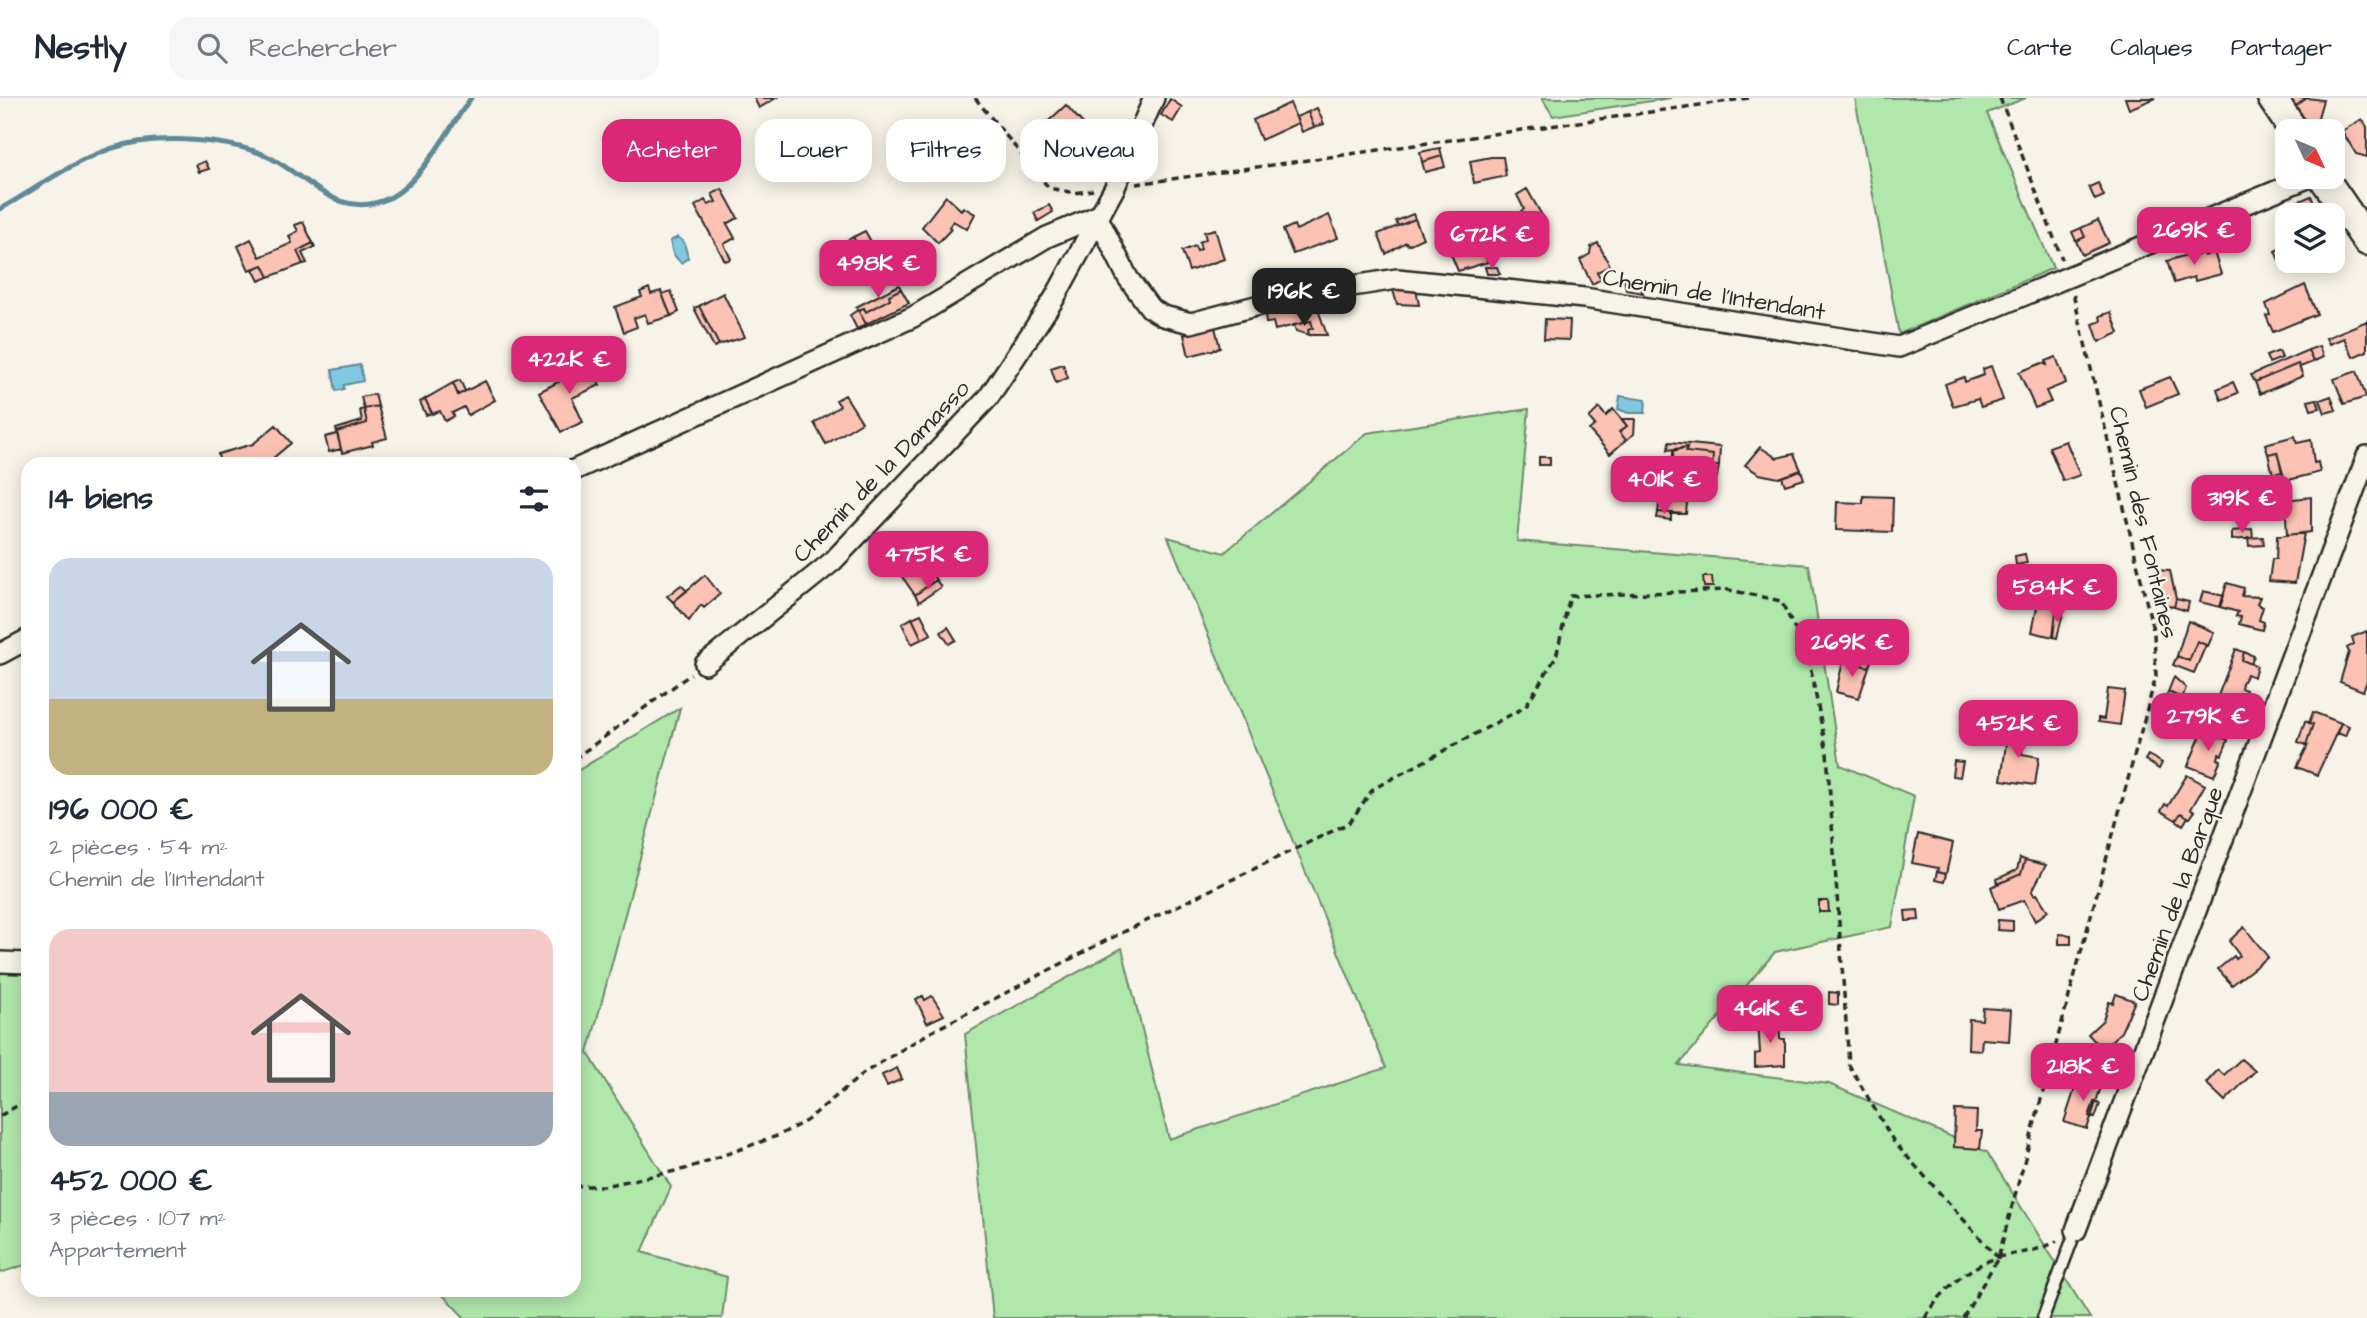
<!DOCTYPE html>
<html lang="fr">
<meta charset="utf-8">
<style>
:root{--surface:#fff;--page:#f6f6f7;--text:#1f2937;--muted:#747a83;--line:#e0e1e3;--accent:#db2777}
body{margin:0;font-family:"Architects Daughter",sans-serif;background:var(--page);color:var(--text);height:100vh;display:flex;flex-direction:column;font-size:26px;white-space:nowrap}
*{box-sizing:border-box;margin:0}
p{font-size:23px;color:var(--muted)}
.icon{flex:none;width:38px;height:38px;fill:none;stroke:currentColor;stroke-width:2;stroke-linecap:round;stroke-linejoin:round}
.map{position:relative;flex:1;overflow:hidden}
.panel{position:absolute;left:21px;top:359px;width:560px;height:840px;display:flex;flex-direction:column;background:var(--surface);border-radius:21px;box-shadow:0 4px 18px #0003}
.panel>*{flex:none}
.guide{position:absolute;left:602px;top:21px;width:665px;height:63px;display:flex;gap:14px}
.needle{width:46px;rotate:134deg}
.tools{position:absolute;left:2275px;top:21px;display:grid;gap:14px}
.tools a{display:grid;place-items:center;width:70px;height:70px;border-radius:14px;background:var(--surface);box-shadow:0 4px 18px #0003;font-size:35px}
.price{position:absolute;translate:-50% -60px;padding:0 16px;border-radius:14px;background:var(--accent);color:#fff;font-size:23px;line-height:46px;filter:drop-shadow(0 2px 4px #0008)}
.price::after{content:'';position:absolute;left:50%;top:42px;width:21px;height:16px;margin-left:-10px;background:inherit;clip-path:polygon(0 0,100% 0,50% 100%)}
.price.active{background:#222;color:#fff}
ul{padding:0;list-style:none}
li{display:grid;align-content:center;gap:14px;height:371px;padding:0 28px}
li span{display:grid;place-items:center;height:217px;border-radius:21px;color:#555}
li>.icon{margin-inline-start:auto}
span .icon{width:126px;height:126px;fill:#fffc;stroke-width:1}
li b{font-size:30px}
h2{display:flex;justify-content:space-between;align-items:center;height:84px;padding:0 28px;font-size:30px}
.chip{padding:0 24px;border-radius:21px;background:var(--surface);box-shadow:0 4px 18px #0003;font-size:24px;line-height:63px}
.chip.active{background:var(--accent);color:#fff}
header{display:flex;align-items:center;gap:42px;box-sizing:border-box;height:98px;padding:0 35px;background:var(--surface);border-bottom:2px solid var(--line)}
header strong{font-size:33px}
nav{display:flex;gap:38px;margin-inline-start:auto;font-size:24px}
.search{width:490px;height:63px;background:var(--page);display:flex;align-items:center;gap:18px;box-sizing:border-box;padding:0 24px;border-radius:21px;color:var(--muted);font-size:26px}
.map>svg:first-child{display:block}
</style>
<header>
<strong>Nestly</strong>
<div class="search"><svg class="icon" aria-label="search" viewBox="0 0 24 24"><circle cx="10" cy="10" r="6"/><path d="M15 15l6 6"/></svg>Rechercher</div>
<nav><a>Carte</a><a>Calques</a><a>Partager</a></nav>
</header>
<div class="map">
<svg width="2367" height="1220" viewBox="0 0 2367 1220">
<rect width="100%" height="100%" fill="#f7f3e8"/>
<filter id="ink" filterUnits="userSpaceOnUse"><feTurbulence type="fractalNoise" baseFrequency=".0143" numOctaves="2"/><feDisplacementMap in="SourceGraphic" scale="14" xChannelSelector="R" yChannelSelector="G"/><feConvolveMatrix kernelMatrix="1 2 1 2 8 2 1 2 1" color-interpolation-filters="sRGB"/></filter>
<g filter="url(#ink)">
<path fill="#b0e8ac" stroke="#6e8a6c" stroke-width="2" d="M1542 0H1671L1553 18Z
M1855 0H2026L1987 15 2053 170 1899 236Z
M1529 311 1517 443 1809 467 1840 667 1914 698 1892 829 1775 854 1679 967 1829 986 1987 1054 2090 1220H993L965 936 1122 850 1169 1041 1386 970 1168 439 1224 455 1367 335Z
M680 610 588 955 671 1089 642 1154 727 1179 722 1220H465L438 1192H574V675Z
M0 874 28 875V1166L0 1175Z"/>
<path fill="#80c8e1" stroke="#5e8998" stroke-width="2" d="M678 139 684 144 688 160 681 165 673 156 670 143Z
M360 267 363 283 344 287V291L336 293 332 272Z
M1620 298 1646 302 1645 315H1628L1618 311Z"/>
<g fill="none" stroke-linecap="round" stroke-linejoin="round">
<path stroke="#5e8998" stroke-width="5" d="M0 111C45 86 86 52 138 44 173 39 220 42 254 53 303 68 334 128 391 99 422 83 450 28 471 0"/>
</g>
<path fill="#fcc2b4" stroke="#2b2b2b" stroke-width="2" d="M754 0H776L759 10Z
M2125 0H2156L2129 11Z
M2287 0H2307L2293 10Z
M2307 0 2323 2 2314 33H2309L2293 10Z
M1170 1 1182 9 1173 24 1161 17Z
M1290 5 1298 25 1261 42 1253 22Z
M1066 7 1084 27 1058 51 1040 31Z
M1317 10 1324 26 1314 29 1308 14Z
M1308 14 1314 29 1302 34 1296 19Z
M2362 21 2367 29V59L2356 56 2342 33Z
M1440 50 1442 58 1422 64 1420 54Z
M1442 58 1445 69 1425 74 1422 64Z
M1491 59H1503L1506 78 1474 85 1470 63Z
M205 63 209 71 199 74 196 67Z
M2098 85 2104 98 2095 102 2089 89Z
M722 91 738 120 727 126 735 140 724 146 731 161 725 163 695 108 705 102 708 107 716 104 712 96Z
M1527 91 1544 121 1530 129 1521 113 1524 111 1517 97Z
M946 98 961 112 963 109 975 116 967 131 953 123 949 129 951 131 938 145 922 129Z
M2311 98 2319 117H2288L2285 109Z
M1049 107 1053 114 1038 123 1034 115Z
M1413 116 1415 121 1398 128 1396 123Z
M1329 117 1338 140 1293 156 1283 132 1294 127 1296 132Z
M1415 121 1423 140 1408 147 1406 144 1386 156 1378 136Z
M2098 122 2109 145 2082 157 2076 143 2085 139 2081 130Z
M303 124 313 145 297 153 303 166 269 179 263 167 249 172 238 148 251 141 260 159 292 145 289 138 298 133 295 127Z
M2081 130 2085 139 2076 143 2072 134Z
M1215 131 1224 161 1189 173 1182 153 1195 148 1197 153 1201 151 1199 144 1206 141 1204 134Z
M865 133 873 147 861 153 853 139Z
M853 139 861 153 853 157 845 144Z
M1481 143 1488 164 1458 173 1448 149Z
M313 145 315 149 302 155 307 165 303 166 297 153Z
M1598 145 1610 168 1597 174 1601 181 1592 186 1580 162 1590 156 1591 149Z
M912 146 919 159 908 165 901 152Z
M2285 148 2289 163 2281 167 2275 153Z
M2203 154 2204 158 2214 154 2221 176 2195 183 2194 179 2174 185 2167 163 2186 157 2191 161Z
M263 167 269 179 259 183 253 171Z
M1485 169H1497L1500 176H1487Z
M1624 180 1637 181 1643 195 1626 192Z
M899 187 901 191 889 197 890 201 866 214 864 210 858 212 856 209Z
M2305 187 2317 216 2273 234 2266 218 2270 217 2266 206Z
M649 190 651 196 661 193 671 218 648 225 645 216 634 220 637 229 624 234 615 209 642 199 640 194Z
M901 191 909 205 866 226 858 212 864 210 866 214 890 201 889 197Z
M1416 191 1419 207 1397 206 1393 192Z
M671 193 679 214 671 218 662 196Z
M723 195 745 239 719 247 699 208Z
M1315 203 1327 237H1309L1308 232 1313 230 1311 223 1275 232 1273 224 1266 225 1265 217Z
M699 208 719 247 714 249 694 210Z
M858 212 866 226 857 231 850 217Z
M2111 214 2119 235 2099 244 2093 226 2101 223 2100 218Z
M1545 221 1570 222 1569 242 1544 241Z
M1311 223 1313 230 1308 232 1309 237 1296 233 1294 227Z
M2367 223V253L2353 259 2344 240 2329 246 2326 240Z
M1215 229 1220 250 1189 258 1184 237Z
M2319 248 2323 259 2313 264 2308 252Z
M2308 252 2313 264 2300 269 2298 266 2255 284 2251 277Z
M2279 253 2282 260 2269 265 2266 258Z
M2056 259 2066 285 2046 293 2051 304 2035 310 2019 274 2042 265 2047 267 2046 263Z
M588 262 600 287 572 300 583 324 561 334 539 294 579 273 576 267Z
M1063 266 1068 280 1056 285 1051 270Z
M2298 266 2303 278 2260 296 2255 284Z
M1991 268 2003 302 1981 309 1978 301 1953 308 1945 286 1964 279 1965 284 1984 277 1983 271Z
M2357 273 2366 299 2344 306 2334 281Z
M2170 279 2178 296 2146 309 2139 291Z
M460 282 465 293 458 297 453 285Z
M485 283 495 302 468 317 464 309 452 315 454 318 445 323 440 313 432 316 425 301 453 285 458 297Z
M2233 284 2238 295 2221 302 2217 291Z
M375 296 378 308 364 311 361 299Z
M845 297 862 324 826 346 814 325 840 308 836 302Z
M2331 298 2336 312 2325 315 2320 302Z
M425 301 432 315 426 317 420 304Z
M2317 301 2320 310 2311 312 2308 303Z
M378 308 387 340 372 344 373 347 342 355 337 334 367 325 364 311Z
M1599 310 1606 318 1613 311 1627 328 1619 334 1626 342 1610 356 1589 332 1595 327 1589 320Z
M364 311 367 325 337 334 336 331 362 323 360 312Z
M1622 321H1635L1634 336 1626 342 1619 334 1627 328Z
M276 327 291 345 266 366H220L218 356 253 346Z
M337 336 341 351 329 354 325 339Z
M2295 338 2297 345 2311 342 2314 365 2318 364 2320 374 2285 383 2277 354 2268 356 2265 346Z
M2066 343 2080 377 2063 383 2049 349Z
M1669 344 1720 349 1719 368H1712L1713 357 1686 354 1687 349 1668 352Z
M1687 349 1686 354 1713 357 1712 368H1719L1717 379 1700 377V373L1691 372V376L1667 374 1668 359 1673 360V353Z
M1760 349 1777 360 1794 356 1801 372 1779 380 1759 376 1745 367Z
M2277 354 2282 374 2273 376 2268 356Z
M1539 359H1550V367H1539Z
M1801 372 1804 381 1785 387 1782 379Z
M1863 398 1893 399 1892 434 1836 432 1837 404 1863 405Z
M2311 399V434L2287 437 2285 402Z
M1660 400 1687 405 1686 416 1658 414Z
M1658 414 1671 415V422L1657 420Z
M2252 431 2253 440 2232 442V433Z
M2304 435 2295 485 2269 483 2272 461H2276L2277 438Z
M2263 439 2264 447 2249 448 2248 440Z
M915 451 936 482 915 497 894 467Z
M2025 456 2027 465 2016 467 2015 458Z
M2156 472 2170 473 2176 501 2174 509 2164 507Z
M705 477 720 496 704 510 701 507 689 523 673 504Z
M1703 479H1712L1713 489H1704Z
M936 482 941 489 919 504 915 497Z
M2227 485 2244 490 2242 498 2260 499 2257 506 2263 509 2259 522 2264 524 2262 532 2239 526 2241 519 2236 518 2238 514 2220 509Z
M681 487 687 493 673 504 667 498Z
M2041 490 2067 495 2063 515 2056 514 2053 539 2032 534Z
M2203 493 2224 498 2220 509 2200 504Z
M2176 501 2189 504 2187 513 2174 509Z
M2056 514 2063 515 2057 540 2053 539Z
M921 516 931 536 922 541 912 520Z
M912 520 922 541 912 546 902 526Z
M2188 523 2214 534 2208 548 2197 543 2189 563 2177 558Z
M948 529 956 542 949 546 941 534Z
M2367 533V583L2363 593 2340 584 2349 554 2347 550 2354 546 2352 539Z
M2197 543 2206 547 2194 575 2173 567 2177 558 2189 563Z
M2236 551 2244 554 2242 562 2257 568 2254 579 2247 576 2242 585 2241 590 2246 592 2239 611 2216 603Z
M2244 554 2254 558 2251 566 2242 562Z
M1844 557 1871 563 1869 569 1843 563Z
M1843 563 1869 569 1859 600 1836 594Z
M2174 579 2186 590 2182 600 2168 594Z
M2108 591 2125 593 2120 627 2098 624V620L2104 621Z
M2168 594 2182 600 2175 617 2161 612Z
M2313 614 2341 625 2317 677 2297 669 2308 647H2306L2313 626 2309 625Z
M2305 623 2313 626 2306 647 2298 644Z
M2341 625 2349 628 2345 638 2337 635Z
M2012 627 2024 631 2022 656 2039 659 2035 687 2001 682 2008 632Z
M2203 632 2228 642 2222 657 2219 656 2218 661 2221 662 2214 678 2188 668Z
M2148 657 2162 665 2159 671 2145 662Z
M1954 663 1963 664 1960 679 1952 678Z
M2187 677 2205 687 2191 711 2195 713 2190 720 2181 715 2176 722 2161 713 2165 706 2168 708Z
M2181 715 2188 719 2183 727 2176 722Z
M1918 736 1953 745 1946 776 1937 774 1938 770 1912 765Z
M2020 760 2025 762 2021 776 1998 786 1997 781 2017 772Z
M2025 762 2046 767 2032 793 2034 797 2037 796 2048 813 2035 823 2024 802 1999 811 1991 789 2021 776Z
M1937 774 1946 776 1944 784 1935 782Z
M1819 803H1828L1829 814H1819Z
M1918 812 1919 822 1906 823 1905 813Z
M1998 822 2013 823V833L1997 832Z
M2244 829 2268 859 2232 887 2218 871 2234 858 2236 861 2240 858 2229 843Z
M2059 836 2071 837V846H2059Z
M1829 894 1838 895V907L1829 906Z
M2116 896 2135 903 2121 934 2102 951 2088 936 2103 922 2109 904 2113 905Z
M923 898 925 902 932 898 944 917 927 925 916 901Z
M1983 910 2011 912 2009 943 1982 941 1981 952 1968 951 1969 921 1982 922Z
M1779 921 1780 941H1785V967L1755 969V956L1760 955 1758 922Z
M2241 961 2255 973 2225 1003 2206 985 2218 972 2224 977Z
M897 970 902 981 887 988 882 977Z
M2079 978 2102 986 2087 1031 2064 1024Z
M2094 1004 2100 1006 2095 1020 2089 1018Z
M1955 1012 1977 1013 1976 1033H1982L1980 1051 1954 1049Z"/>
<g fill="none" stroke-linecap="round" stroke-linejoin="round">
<g stroke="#2b2b2b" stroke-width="15">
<path id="lane" d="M2043 1220 2076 1132"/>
</g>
<g stroke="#2b2b2b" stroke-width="24">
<path id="street" d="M1097 118 1128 180 1150 210 1163 218 1191 225 1301 196 1397 181 1584 200 1899 249 2310 79
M574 372 913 219 1047 139 1097 118
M0 556 28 541
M705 566 833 463 988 300 1054 201 1115 89 1154 0
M0 864 28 865
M2076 1132 2367 358"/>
</g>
<g stroke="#2b2b2b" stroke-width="33">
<path id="secondary" d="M2272 0 2294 33
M2323 79 2367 143"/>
</g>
<path stroke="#2b2b2b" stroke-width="3.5" stroke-dasharray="7 5" stroke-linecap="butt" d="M975 0 1049 90 1075 95 1093 92
M2000 0 2062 161
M1136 86 1750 0
M574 661 691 576
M0 1018 28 1001
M574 1088H604L685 1071 777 1038 806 1023 864 975 929 935 1105 843 1349 725 1373 691 1525 609 1556 559 1570 498 1729 492 1781 503 1808 557 1827 655 1849 967 1894 1044 1998 1160
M1925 1220C1942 1192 1967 1169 1999 1159 2020 1154 2037 1154 2057 1143
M1963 1220 1998 1160 2156 578 2154 536 2073 195"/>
<use href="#lane" stroke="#f7f3e8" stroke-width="10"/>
<use href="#street" stroke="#f7f3e8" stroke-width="19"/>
<use href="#secondary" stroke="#f7f3e8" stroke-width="28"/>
</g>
</g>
<g text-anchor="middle" stroke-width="5" stroke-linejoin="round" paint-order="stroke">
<g font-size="24" fill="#2b2b2b" stroke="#f7f3e8">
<text transform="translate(1714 196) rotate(9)" y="8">Chemin de l'Intendant</text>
<text transform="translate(881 373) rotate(-46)" y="8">Chemin de la Damasso</text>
<text transform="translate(2144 424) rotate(77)" y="8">Chemin des Fontaines</text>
<text transform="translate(2177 796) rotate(-70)" y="8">Chemin de la Barque</text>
</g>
</g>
</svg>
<div class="tools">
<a><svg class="needle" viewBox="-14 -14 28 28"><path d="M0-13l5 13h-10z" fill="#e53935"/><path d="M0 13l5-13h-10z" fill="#747a83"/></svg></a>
<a><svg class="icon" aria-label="layers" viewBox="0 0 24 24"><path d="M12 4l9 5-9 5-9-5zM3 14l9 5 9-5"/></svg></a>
</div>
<b class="price" style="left:2194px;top:169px">269K €</b>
<b class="price" style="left:1492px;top:173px">672K €</b>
<b class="price" style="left:878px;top:202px">498K €</b>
<b class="price active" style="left:1304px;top:230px">196K €</b>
<b class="price" style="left:569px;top:298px">422K €</b>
<b class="price" style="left:1664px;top:418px">401K €</b>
<b class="price" style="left:2242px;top:437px">319K €</b>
<b class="price" style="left:928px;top:493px">475K €</b>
<b class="price" style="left:2057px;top:526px">584K €</b>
<b class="price" style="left:1852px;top:581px">269K €</b>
<b class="price" style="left:2208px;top:655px">279K €</b>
<b class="price" style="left:2018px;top:662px">452K €</b>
<b class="price" style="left:1770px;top:947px">461K €</b>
<b class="price" style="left:2083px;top:1005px">218K €</b>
<div class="guide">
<a class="chip active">Acheter</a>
<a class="chip">Louer</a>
<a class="chip">Filtres</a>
<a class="chip">Nouveau</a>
</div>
<section class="panel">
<h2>14 biens<svg class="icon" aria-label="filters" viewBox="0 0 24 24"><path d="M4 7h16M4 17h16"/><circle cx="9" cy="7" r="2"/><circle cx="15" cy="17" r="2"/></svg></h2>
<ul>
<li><span style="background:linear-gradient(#c9d6e8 65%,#c2b280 0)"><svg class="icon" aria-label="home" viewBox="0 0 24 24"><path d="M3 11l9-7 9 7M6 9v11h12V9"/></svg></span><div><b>196 000 €</b><p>2 pièces · 54 m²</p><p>Chemin de l'Intendant</p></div></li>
<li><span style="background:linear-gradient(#f6c9c9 75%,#9aa5b1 0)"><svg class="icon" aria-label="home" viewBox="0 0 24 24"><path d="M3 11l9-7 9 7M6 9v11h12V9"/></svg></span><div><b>452 000 €</b><p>3 pièces · 107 m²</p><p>Appartement</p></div></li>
</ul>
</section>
</div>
